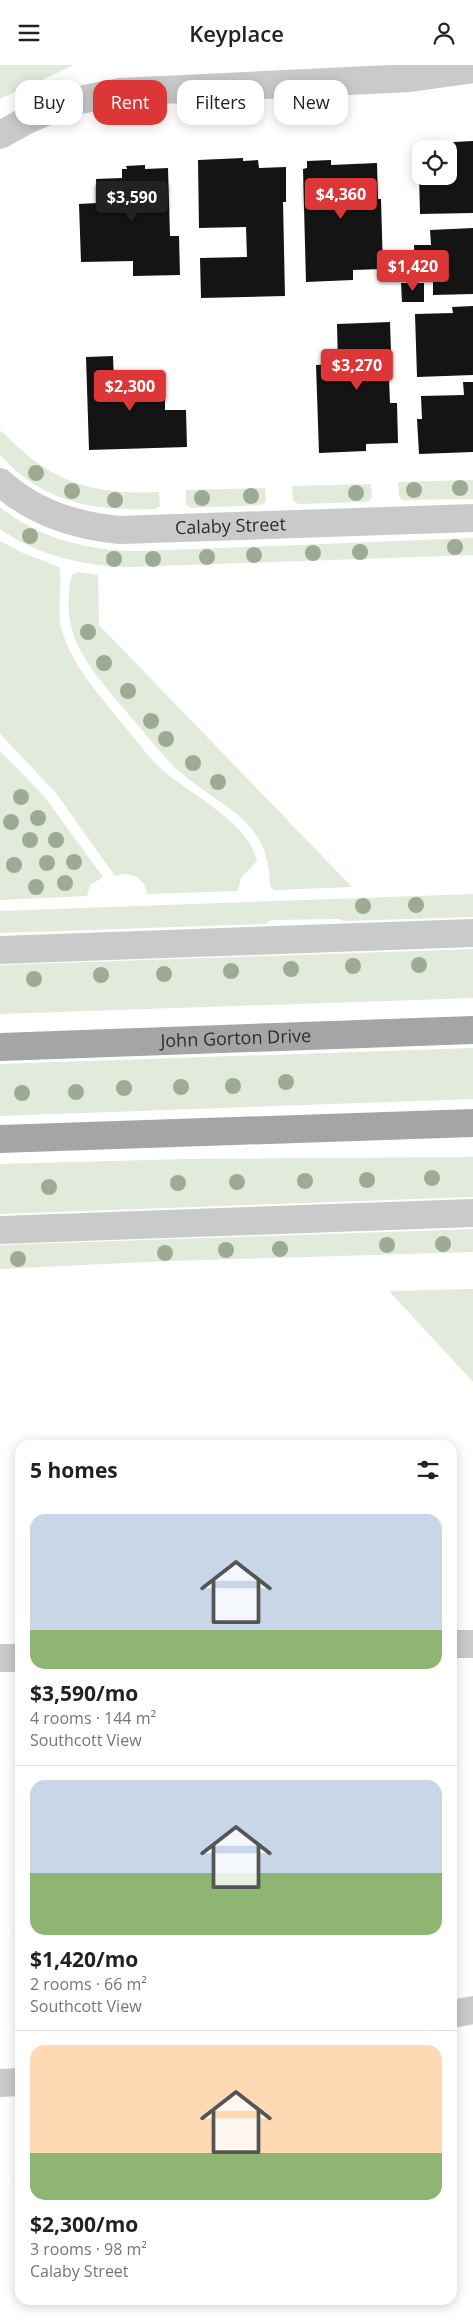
<!DOCTYPE html>
<meta charset="utf-8">
<style>
:root{--surface:#fff;--page:#f2f2f2;--text:#222;--muted:#767676;--line:#e0e0e0;--accent:#dc3637}
body{margin:0;font-family:"Open Sans",sans-serif;background:var(--page);color:var(--text);height:100vh;display:flex;flex-direction:column;font-size:19px;white-space:nowrap}
*{box-sizing:border-box;margin:0}
p{font-size:16px;color:var(--muted)}
.icon{flex:none;width:28px;height:28px;fill:none;stroke:currentColor;stroke-width:2;stroke-linecap:round;stroke-linejoin:round}
.map{position:relative;flex:1;overflow:hidden}
.side{position:absolute;left:15px;top:1375px;width:442px;height:865px;display:flex;flex-direction:column;background:var(--surface);border-radius:15px;box-shadow:0 2px 12px #0003}
.side>*{flex:none}
.guide{position:absolute;left:15px;top:15px;width:444px;height:45px;display:flex;gap:10px}
.buttons{position:absolute;left:412px;top:75px;display:grid;gap:10px}
.buttons a{display:grid;place-items:center;width:45px;height:45px;border-radius:10px;background:var(--surface);box-shadow:0 2px 12px #0003;font-size:25px}
.price{position:absolute;translate:-50% -42px;padding:0 11px;border-radius:5px;background:var(--accent);color:#fff;font-size:16px;line-height:32px;filter:drop-shadow(0 1px 2px #0008)}
.price::after{content:'';position:absolute;left:50%;top:30px;width:15px;height:11px;margin-left:-8px;background:inherit;clip-path:polygon(0 0,100% 0,50% 100%)}
.price.on{background:#222;color:#fff}
ul{padding:0;list-style:none}
li{display:grid;align-content:center;gap:10px;height:265px;padding:0 15px}
li+li{border-top:1px solid var(--line)}
li span{display:grid;place-items:center;height:155px;border-radius:15px;color:#555}
li>.icon{margin-inline-start:auto}
span .icon{width:90px;height:90px;fill:#fffc;stroke-width:1}
li b{font-size:21px}
h2{display:flex;justify-content:space-between;align-items:center;height:60px;padding:0 15px;font-size:21px}
.chip{padding:0 18px;border-radius:15px;background:var(--surface);box-shadow:0 2px 12px #0003;font-size:18px;line-height:45px}
.chip.on{background:var(--accent);color:#fff}
header{display:flex;justify-content:space-between;align-items:center;height:65px;padding:0 15px;background:var(--surface);font-size:22px;font-weight:600}
.map>svg:first-child{display:block}
</style>
<header><svg class="icon" aria-label="menu" viewBox="0 0 24 24"><path d="M4 6h16M4 12h16M4 18h16"/></svg>Keyplace<svg class="icon" aria-label="person" viewBox="0 0 24 24"><circle cx="12" cy="8" r="4"/><path d="M4 21q1-7 8-7t8 7"/></svg></header>
<div class="map">
<svg width="473" height="2255" viewBox="0 0 473 2255">
<rect width="100%" height="100%" fill="#fff"/>
<path fill="#e2eadb" d="M0 0H74L0 34Z
M2 366C49 417 91 430 159 427L160 441 155 444C93 446 44 438 0 390V367Z
M473 415V434L402 435 399 431 398 417Z
M371 419 372 432 368 437 298 439 293 435 292 421Z
M265 423 266 437 261 440 191 443 186 439V425Z
M0 442C40 475 94 487 144 486L473 473V490L130 502C84 501 38 491 0 464Z
M0 476 23 488 59 502C63 510 57 546 61 562 71 600 97 627 121 657 132 670 143 685 155 698 183 727 248 754 257 796L241 813 238 826 147 829C145 812 130 806 115 811L56 728 3 672 0 668Z
M77 507 98 510 99 560 352 822 274 825 270 821C269 753 224 745 181 708 164 693 150 674 135 657 114 631 88 605 75 574 67 554 67 530 72 510Z
M0 686 44 731 103 812 90 820 87 831 0 835Z
M473 829V852L344 856 339 854 272 855 265 859 0 868V846Z
M473 884V933L0 949V900Z
M473 983V1034L0 1051V999Z
M473 1092V1132L0 1149V1099L187 1094Z
M473 1164V1187L168 1196 0 1204V1180Z
M473 1224V1317L389 1226Z"/>
<path fill="#141414" d="M473 76V148L420 149 419 108H416L415 84 421 83V111H449V84H435V78Z
M243 93V96L258 95 259 103 286 102V137H283L285 231 201 233 200 193 247 192 246 162 199 163 198 95Z
M331 95V100L377 98 378 134H381L383 204 353 205V215L306 217 303 104 307 103V96Z
M145 100V104L168 103 170 171H179L180 210 133 211V196L81 197 79 139 97 138 96 114 122 113V104H127L126 101Z
M473 163V229L433 230V209L415 210 414 180H431L430 165Z
M401 218H424V237H402Z
M473 241V310L417 312 415 249 453 248 452 242Z
M390 257 391 287H388L390 338H397L398 378 366 379V386L319 388 316 300 338 299 337 259Z
M113 291 114 317 165 316V345H186L187 382 89 385 86 292Z
M463 317H473V387L419 389 417 354H422L421 331 464 330Z"/>
<g fill="none" stroke-linecap="round" stroke-linejoin="round">
<g stroke="#cacaca" stroke-width="28">
<path d="M0 70 29 54 70 37 120 27 410 13 473 4"/>
<path id="s1" d="M0 417C33 447 76 461 120 465L473 453"/>
<path d="M0 885 473 868"/>
<path d="M0 1165 473 1148"/>
<path d="M452 1579H473"/>
<path d="M0 1593H20"/>
<path d="M452 1949 473 1945"/>
<path d="M0 2018 20 2017"/>
</g>
<g stroke="#a5a5a5" stroke-width="28">
<path id="s2" d="M0 982 473 965"/>
<path d="M0 1074 473 1058"/>
</g>
</g>
<g fill="#9dab94">
<circle cx="36" cy="408" r="8"/>
<circle cx="460" cy="423" r="8"/>
<circle cx="414" cy="425" r="8"/>
<circle cx="72" cy="426" r="8"/>
<circle cx="356" cy="428" r="8"/>
<circle cx="251" cy="431" r="8"/>
<circle cx="202" cy="433" r="8"/>
<circle cx="115" cy="435" r="8"/>
<circle cx="30" cy="471" r="8"/>
<circle cx="455" cy="482" r="8"/>
<circle cx="360" cy="487" r="8"/>
<circle cx="313" cy="488" r="8"/>
<circle cx="254" cy="490" r="8"/>
<circle cx="207" cy="492" r="8"/>
<circle cx="114" cy="494" r="8"/>
<circle cx="153" cy="494" r="8"/>
<circle cx="88" cy="567" r="8"/>
<circle cx="104" cy="598" r="8"/>
<circle cx="128" cy="626" r="8"/>
<circle cx="151" cy="656" r="8"/>
<circle cx="166" cy="674" r="8"/>
<circle cx="193" cy="698" r="8"/>
<circle cx="218" cy="717" r="8"/>
<circle cx="21" cy="732" r="8"/>
<circle cx="38" cy="753" r="8"/>
<circle cx="11" cy="757" r="8"/>
<circle cx="30" cy="775" r="8"/>
<circle cx="56" cy="775" r="8"/>
<circle cx="74" cy="797" r="8"/>
<circle cx="47" cy="798" r="8"/>
<circle cx="14" cy="800" r="8"/>
<circle cx="65" cy="818" r="8"/>
<circle cx="36" cy="822" r="8"/>
<circle cx="416" cy="840" r="8"/>
<circle cx="363" cy="841" r="8"/>
<circle cx="419" cy="900" r="8"/>
<circle cx="353" cy="901" r="8"/>
<circle cx="291" cy="904" r="8"/>
<circle cx="231" cy="906" r="8"/>
<circle cx="164" cy="909" r="8"/>
<circle cx="101" cy="910" r="8"/>
<circle cx="34" cy="914" r="8"/>
<circle cx="286" cy="1017" r="8"/>
<circle cx="233" cy="1021" r="8"/>
<circle cx="181" cy="1022" r="8"/>
<circle cx="124" cy="1023" r="8"/>
<circle cx="76" cy="1027" r="8"/>
<circle cx="22" cy="1028" r="8"/>
<circle cx="432" cy="1113" r="8"/>
<circle cx="367" cy="1115" r="8"/>
<circle cx="305" cy="1116" r="8"/>
<circle cx="237" cy="1117" r="8"/>
<circle cx="178" cy="1118" r="8"/>
<circle cx="49" cy="1122" r="8"/>
<circle cx="443" cy="1179" r="8"/>
<circle cx="387" cy="1180" r="8"/>
<circle cx="280" cy="1184" r="8"/>
<circle cx="226" cy="1185" r="8"/>
<circle cx="165" cy="1188" r="8"/>
<circle cx="18" cy="1194" r="8"/>
</g>
<g text-anchor="middle" stroke-width="5" stroke-linejoin="round" paint-order="stroke">
<g font-size="18" fill="#2d2d2d" stroke="#fff">
<text dy="6" stroke="none"><textPath href="#s1" startOffset="242">Calaby Street</textPath></text>
<text dy="6" stroke="none"><textPath href="#s2" startOffset="236">John Gorton Drive</textPath></text>
</g>
</g>
</svg>
<div class="buttons">
<a><svg class="icon" aria-label="locate" viewBox="0 0 24 24"><circle cx="12" cy="12" r="6"/><path d="M12 2v4M12 18v4M2 12h4M18 12h4"/></svg></a>
</div>
<b class="price" style="left:341px;top:155px">$4,360</b>
<b class="price on" style="left:132px;top:158px">$3,590</b>
<b class="price" style="left:413px;top:227px">$1,420</b>
<b class="price" style="left:357px;top:326px">$3,270</b>
<b class="price" style="left:130px;top:347px">$2,300</b>
<div class="guide">
<a class="chip">Buy</a>
<a class="chip on">Rent</a>
<a class="chip">Filters</a>
<a class="chip">New</a>
</div>
<section class="side">
<h2>5 homes<svg class="icon" aria-label="filters" viewBox="0 0 24 24"><path d="M4 7h16M4 17h16"/><circle cx="9" cy="7" r="2"/><circle cx="15" cy="17" r="2"/></svg></h2>
<ul>
<li><span style="background:linear-gradient(#c9d6e8 75%,#8fb573 0)"><svg class="icon" aria-label="home" viewBox="0 0 24 24"><path d="M3 11l9-7 9 7M6 9v11h12V9"/></svg></span><div><b>$3,590/mo</b><p>4 rooms · 144 m²</p><p>Southcott View</p></div></li>
<li><span style="background:linear-gradient(#c9d6e8 60%,#8fb573 0)"><svg class="icon" aria-label="home" viewBox="0 0 24 24"><path d="M3 11l9-7 9 7M6 9v11h12V9"/></svg></span><div><b>$1,420/mo</b><p>2 rooms · 66 m²</p><p>Southcott View</p></div></li>
<li><span style="background:linear-gradient(#ffd9b3 70%,#8fb573 0)"><svg class="icon" aria-label="home" viewBox="0 0 24 24"><path d="M3 11l9-7 9 7M6 9v11h12V9"/></svg></span><div><b>$2,300/mo</b><p>3 rooms · 98 m²</p><p>Calaby Street</p></div></li>
</ul>
</section>
</div>
